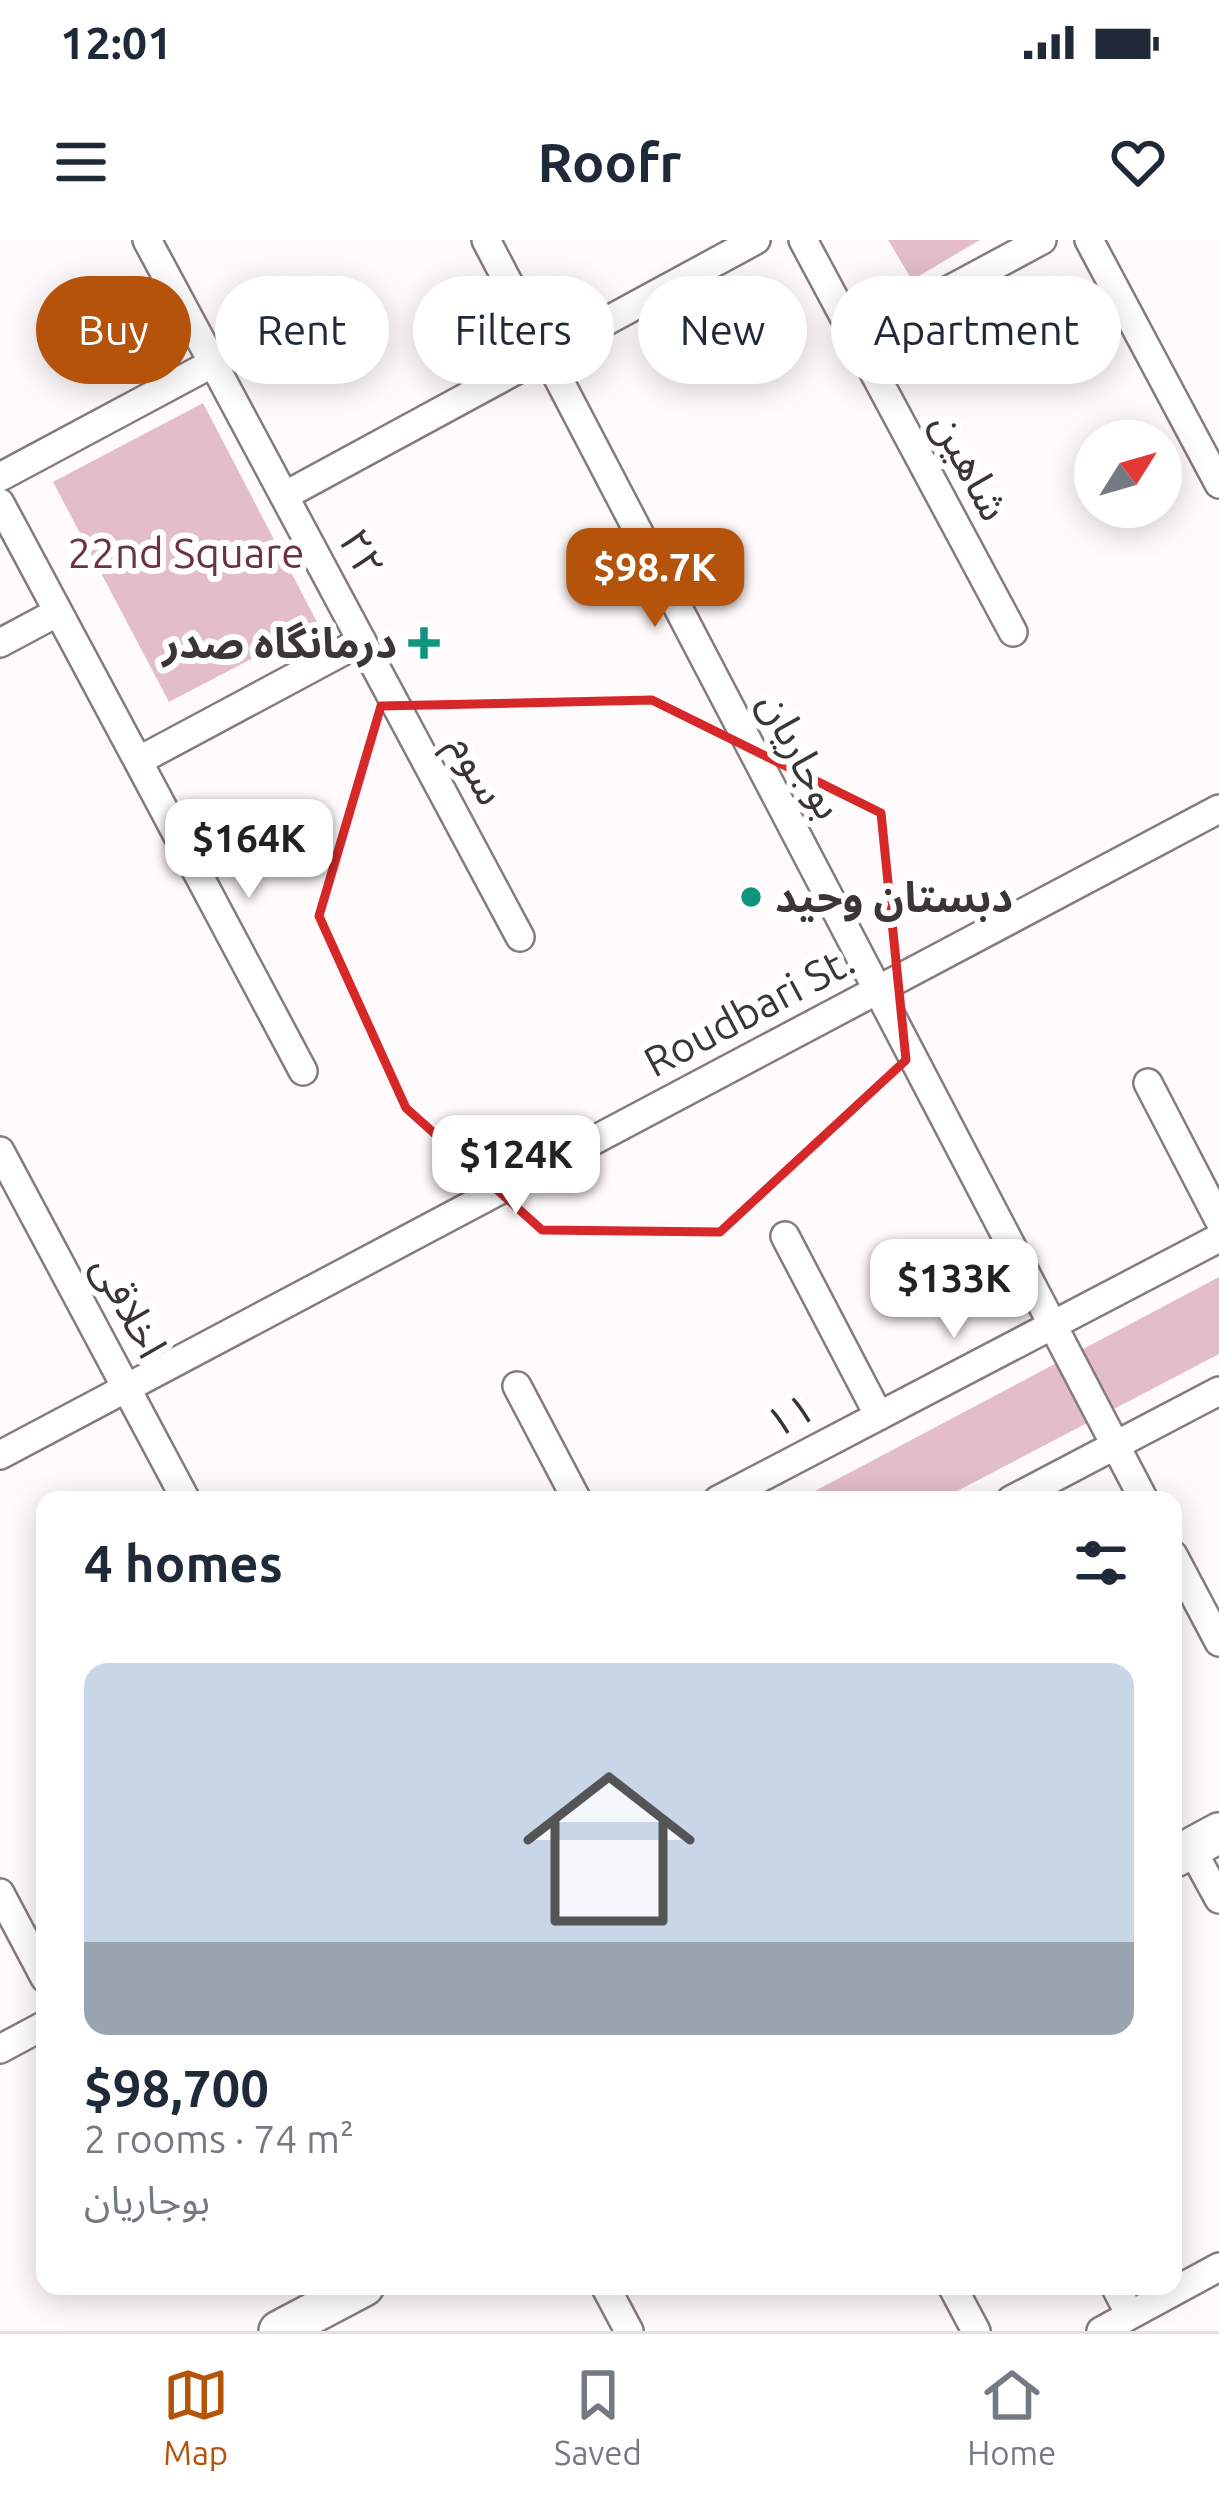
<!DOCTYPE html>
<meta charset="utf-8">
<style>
:root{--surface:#fff;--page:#f2f2f3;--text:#1f2937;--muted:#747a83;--line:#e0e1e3;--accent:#b45309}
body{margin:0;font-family:Ubuntu,"Noto Sans Arabic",sans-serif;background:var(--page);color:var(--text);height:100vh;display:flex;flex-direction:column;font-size:45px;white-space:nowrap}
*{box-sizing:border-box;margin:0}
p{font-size:39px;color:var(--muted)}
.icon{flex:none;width:66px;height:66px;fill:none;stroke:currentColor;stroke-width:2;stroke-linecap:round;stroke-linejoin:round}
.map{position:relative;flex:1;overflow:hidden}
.panel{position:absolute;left:36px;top:1251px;width:1146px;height:804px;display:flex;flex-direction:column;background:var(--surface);border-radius:24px;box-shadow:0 6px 30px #0003}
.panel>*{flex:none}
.top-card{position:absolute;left:36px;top:36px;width:1149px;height:108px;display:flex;gap:24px}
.needle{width:78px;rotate:53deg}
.tools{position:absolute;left:1074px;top:180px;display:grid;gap:24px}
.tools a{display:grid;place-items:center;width:108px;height:108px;border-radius:50%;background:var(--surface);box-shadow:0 6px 30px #0003;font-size:60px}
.price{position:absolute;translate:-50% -102px;padding:0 27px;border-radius:24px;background:#fff;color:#222;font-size:39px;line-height:78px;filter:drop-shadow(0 3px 6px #0008)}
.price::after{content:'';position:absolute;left:50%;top:72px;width:36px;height:27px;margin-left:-18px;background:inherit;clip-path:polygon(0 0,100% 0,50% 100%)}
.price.selected{background:var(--accent);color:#fff}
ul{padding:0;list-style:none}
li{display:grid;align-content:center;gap:24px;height:636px;padding:0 48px}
li span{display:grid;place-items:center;height:372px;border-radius:24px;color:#555}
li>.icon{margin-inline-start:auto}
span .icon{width:216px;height:216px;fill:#fffc;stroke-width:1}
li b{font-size:51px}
h2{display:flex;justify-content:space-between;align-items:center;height:144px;padding:0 48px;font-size:51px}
.chip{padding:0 42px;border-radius:54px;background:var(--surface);box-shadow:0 6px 30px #0003;font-size:42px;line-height:108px}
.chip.selected{background:var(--accent);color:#fff}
.status{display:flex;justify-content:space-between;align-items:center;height:84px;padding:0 60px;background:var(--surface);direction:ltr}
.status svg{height:33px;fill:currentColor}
header{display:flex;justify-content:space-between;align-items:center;height:156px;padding:0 48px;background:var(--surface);font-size:54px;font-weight:600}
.tabs{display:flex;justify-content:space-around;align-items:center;height:168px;border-top:3px solid var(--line);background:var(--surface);font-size:33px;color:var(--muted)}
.tabs a{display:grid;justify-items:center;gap:6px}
.tabs .selected{color:var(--accent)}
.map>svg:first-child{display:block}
</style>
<div class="status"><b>12:01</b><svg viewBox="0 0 49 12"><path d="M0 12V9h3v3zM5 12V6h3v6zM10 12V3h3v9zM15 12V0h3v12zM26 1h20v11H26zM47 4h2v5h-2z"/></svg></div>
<header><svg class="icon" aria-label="menu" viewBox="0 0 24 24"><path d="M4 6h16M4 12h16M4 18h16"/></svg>Roofr<svg class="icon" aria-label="heart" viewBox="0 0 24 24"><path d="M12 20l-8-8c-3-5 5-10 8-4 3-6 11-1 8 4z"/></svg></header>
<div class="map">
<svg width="1219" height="2091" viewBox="0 0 1219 2091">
<rect width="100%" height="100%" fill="#fffafb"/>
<path fill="#e3beca" d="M888 0H980L912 40Z
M203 163 318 384 169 462 53 242Z
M1219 1037V1114L940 1260H798Z"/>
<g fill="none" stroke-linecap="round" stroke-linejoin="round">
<g stroke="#867c7f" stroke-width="32">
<path id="minor" d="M147 0 213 123
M486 0 1144 1260
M803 0 1013 392
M1089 0 1219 244
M856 100 1042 0
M0 237 213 123 520 697
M284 256 756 0
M0 263 138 521 362 401
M0 403 58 372
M138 521 303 831
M1148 843 1219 980
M0 911 186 1260
M785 996 879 1176
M517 1146 577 1260
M0 1215 1219 569
M718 1260 1219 998
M1011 1260 1219 1151
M1173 1315 1219 1402
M1191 1608 1219 1659
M0 1653 45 1738
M0 1809 45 1785
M605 2046 629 2091
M952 2046 976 2091
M1115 2046 1130 2075
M1101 2091 1219 2027"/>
</g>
<g stroke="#867c7f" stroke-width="44">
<path id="secondary" d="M1173 1618 1219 1593
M279 2091 364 2046"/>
</g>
<use href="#minor" stroke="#fff" stroke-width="27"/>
<use href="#secondary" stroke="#fff" stroke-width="39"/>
</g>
<path fill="none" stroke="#d62828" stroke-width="9" stroke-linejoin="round" d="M652 460 881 573 906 820 720 992 542 990 406 868 319 676 381 466Z"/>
<g fill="#10947e" stroke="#fff" stroke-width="4.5">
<path d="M418 385h12v12h12v12h-12v12h-12v-12h-12v-12h12z"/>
<circle cx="751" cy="657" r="12"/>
</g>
<g text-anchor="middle" stroke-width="12" stroke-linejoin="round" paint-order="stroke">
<g font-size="42" fill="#3a3537" stroke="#fff">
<text transform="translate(971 226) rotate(62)" y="15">شاهین</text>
<text transform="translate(362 313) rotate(62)" y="15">۲۲</text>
<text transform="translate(802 515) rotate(63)" y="15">بوجاریان</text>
<text transform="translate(478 529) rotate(62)" y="15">سوم</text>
<text transform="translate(749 771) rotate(-28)" y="15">Roudbari St.</text>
<text transform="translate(130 1066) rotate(62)" y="15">اخلاقی</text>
<text transform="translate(790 1175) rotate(-28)" y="15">۱۱</text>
</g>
<g font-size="42" fill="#6b3148" stroke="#fff">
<text x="186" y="328">22nd Square</text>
</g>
<g font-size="42" font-weight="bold" fill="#3a3537" stroke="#fff" text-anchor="end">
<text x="397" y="418">درمانگاه صدر</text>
<text x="775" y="672" text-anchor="start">دبستان وحید</text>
</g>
</g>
</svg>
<div class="tools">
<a><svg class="needle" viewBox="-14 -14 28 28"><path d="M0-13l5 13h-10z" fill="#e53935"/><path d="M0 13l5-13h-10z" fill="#747a83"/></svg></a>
</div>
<b class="price selected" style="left:655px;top:390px">$98.7K</b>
<b class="price" style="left:249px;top:661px">$164K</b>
<b class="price" style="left:516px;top:977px">$124K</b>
<b class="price" style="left:954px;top:1101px">$133K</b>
<div class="top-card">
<a class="chip selected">Buy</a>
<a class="chip">Rent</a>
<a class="chip">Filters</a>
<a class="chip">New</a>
<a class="chip">Apartment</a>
</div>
<section class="panel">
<h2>4 homes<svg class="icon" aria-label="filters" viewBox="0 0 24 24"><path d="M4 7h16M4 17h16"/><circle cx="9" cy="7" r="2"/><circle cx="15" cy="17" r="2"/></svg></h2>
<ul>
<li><span style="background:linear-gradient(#c9d6e8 75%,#9aa5b1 0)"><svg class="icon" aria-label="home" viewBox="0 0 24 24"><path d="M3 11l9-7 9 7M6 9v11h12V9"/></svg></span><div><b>$98,700</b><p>2 rooms · 74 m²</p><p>بوجاریان</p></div></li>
</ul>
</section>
</div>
<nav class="tabs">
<a class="selected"><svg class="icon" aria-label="map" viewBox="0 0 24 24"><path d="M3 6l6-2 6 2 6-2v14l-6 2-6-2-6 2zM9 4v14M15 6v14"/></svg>Map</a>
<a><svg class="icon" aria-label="saved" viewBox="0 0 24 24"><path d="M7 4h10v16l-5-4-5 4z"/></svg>Saved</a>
<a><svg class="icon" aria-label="home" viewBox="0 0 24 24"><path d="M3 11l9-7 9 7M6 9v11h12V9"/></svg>Home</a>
</nav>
